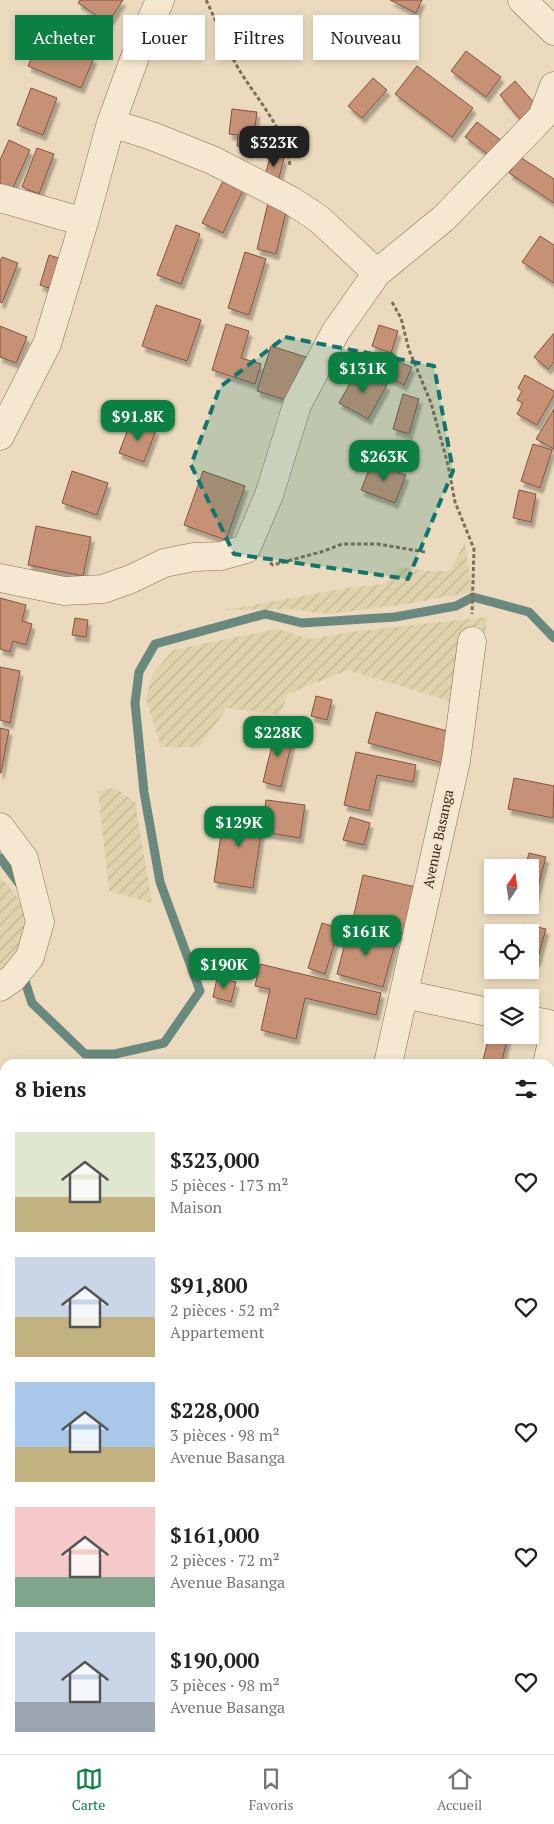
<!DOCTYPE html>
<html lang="fr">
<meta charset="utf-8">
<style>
:root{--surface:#fff;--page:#f6f6f6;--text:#202124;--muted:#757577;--line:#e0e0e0;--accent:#0b8043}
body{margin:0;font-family:"PT Serif",serif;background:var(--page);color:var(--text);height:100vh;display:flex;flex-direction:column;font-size:19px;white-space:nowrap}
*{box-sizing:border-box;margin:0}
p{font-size:16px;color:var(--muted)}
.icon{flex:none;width:28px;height:28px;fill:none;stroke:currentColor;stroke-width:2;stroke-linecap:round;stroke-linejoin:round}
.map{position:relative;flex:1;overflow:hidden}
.side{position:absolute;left:0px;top:1059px;width:555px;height:696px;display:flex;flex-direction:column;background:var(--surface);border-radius:15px 15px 0 0;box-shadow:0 2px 8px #0003}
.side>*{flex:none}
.guide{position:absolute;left:15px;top:15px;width:525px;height:45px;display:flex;gap:10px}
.needle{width:32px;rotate:13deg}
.fabs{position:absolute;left:484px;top:859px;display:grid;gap:10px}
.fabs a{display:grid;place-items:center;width:55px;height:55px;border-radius:0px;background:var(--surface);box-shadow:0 2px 8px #0003;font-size:25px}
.price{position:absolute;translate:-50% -42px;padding:0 11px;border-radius:10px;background:var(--accent);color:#fff;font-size:16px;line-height:32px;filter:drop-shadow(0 1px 2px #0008)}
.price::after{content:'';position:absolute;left:50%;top:30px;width:15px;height:11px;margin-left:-8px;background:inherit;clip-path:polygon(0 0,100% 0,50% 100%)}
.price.current{background:#222;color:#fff}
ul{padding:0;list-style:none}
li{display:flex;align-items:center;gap:15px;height:125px;padding:0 15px}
li span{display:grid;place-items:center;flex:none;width:140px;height:100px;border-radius:0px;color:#555}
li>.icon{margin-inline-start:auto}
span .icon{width:60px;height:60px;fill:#fffc;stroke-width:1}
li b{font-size:21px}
h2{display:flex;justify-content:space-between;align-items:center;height:60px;padding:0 15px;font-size:21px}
.chip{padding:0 18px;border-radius:0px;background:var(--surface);box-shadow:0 2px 8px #0003;font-size:18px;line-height:45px}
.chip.current{background:var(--accent);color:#fff}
.menu{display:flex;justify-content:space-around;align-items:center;height:70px;border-top:1px solid var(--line);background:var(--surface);font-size:14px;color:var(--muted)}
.menu a{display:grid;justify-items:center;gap:2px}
.menu .current{color:var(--accent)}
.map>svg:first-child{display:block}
</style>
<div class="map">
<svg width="554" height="1754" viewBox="0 0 554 1754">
<defs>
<pattern id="farmland-furrows" width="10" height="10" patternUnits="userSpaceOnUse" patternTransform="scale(1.25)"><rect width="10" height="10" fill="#e0d3ac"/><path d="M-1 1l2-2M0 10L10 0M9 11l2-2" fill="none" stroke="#c1b593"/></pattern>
<filter id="shadow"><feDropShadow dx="3" dy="5.5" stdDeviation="1" flood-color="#0004"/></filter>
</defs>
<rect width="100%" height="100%" fill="#ebdabe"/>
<path fill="url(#farmland-furrows)" d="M465 542 472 592 406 604 328 614 289 609 225 610 347 588 384 584 399 567 428 571H450Z
M487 617 478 710 348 670 288 694 280 715 227 708 199 747H161L146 699 152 675 173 650 277 629 311 639 350 632Z
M115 788 135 802 152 903 109 891 98 791Z
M0 877 13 891 27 913 23 932 12 965 0 977Z"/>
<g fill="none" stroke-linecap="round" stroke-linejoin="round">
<path stroke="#69897f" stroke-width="9" d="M0 858 21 886
M22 972 32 1003 85 1054H115L164 1043 200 991 160 882 144 792 135 703 139 672 155 644 265 614 302 623 395 617 456 606 473 597 529 612 554 638"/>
</g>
<path fill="#c79176" stroke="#80533f" filter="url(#shadow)" d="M80 0H123L108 23 78 3Z
M390 0H422L416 13Z
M41 36 94 58 81 88 28 66Z
M466 51 501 77 486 97 451 71Z
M417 66 473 108 452 137 395 94Z
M373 78 387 90 362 118 348 106Z
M515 81 536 105 520 119 500 95Z
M31 88 57 98 43 135 17 125Z
M232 109 257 112 252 148 237 146 238 135 229 134Z
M477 122 506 144 494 159 465 137Z
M9 140 30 150 12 190 0 185V160Z
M37 148 54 154 39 194 22 187Z
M271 154 284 158 278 182 264 179Z
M520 157 554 179V203L509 173Z
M224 179 244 188 223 233 202 223Z
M268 203 287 208 276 254 257 249Z
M176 225 200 234 181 284 157 275Z
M540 236 554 245V283L522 262Z
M245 252 266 259 249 315 228 308Z
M49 255 68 261 58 291 40 285Z
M2 257 18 263 2 303 0 302V262Z
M156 305 201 320 187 361 142 346Z
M226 324 249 331 241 358 261 364 255 384 212 370Z
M379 325 398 331 391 353 372 346Z
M0 326 27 337 16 363 0 357Z
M554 333V362L548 369 534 357Z
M271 346 306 357 292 402 257 391Z
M397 361 412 367 404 385 389 378Z
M358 369 387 385 368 419 339 403Z
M525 375 554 391V395L537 425 517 414 523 403 517 400 522 391 518 388Z
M403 394 419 399 409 434 393 429Z
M554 409V449L536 439Z
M131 421 156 430 144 462 119 453Z
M533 444 552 450 540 488 521 481Z
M372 462 406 475 395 503 361 490Z
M72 471 108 483 97 515 62 503Z
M203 471 245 486 226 540 184 525Z
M519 490 536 494 531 522 513 518Z
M36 526 91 537 83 576 28 565Z
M0 598 26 605 22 621 32 624 26 645 13 641 10 652 0 649Z
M75 618 88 620 86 637 72 635Z
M0 667 20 671 10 723 0 720Z
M316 696 332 700 327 720 311 716Z
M376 712 451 732 443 763 368 743Z
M0 728 9 730 1 773H0Z
M276 729 294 734 281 787 263 782Z
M356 752 416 765 413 782 377 775 369 811 344 805Z
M514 778 554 786 553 818 508 809Z
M266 800 305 805 300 838 262 832Z
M225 808 264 814 253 888 214 882Z
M350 817 370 823 364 845 343 840Z
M529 853 546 857 535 898 530 897V868H525Z
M363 875 420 888 409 935 352 923Z
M322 923 339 928 325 974 308 968Z
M524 924 546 929 537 961 530 959V932H522Z
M349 928 396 940 383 987 337 974Z
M260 964 381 993 376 1015 305 998 296 1039 261 1030 270 989 255 986Z
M217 978 236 982 231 1002 213 997Z
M490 1033 492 1035 508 1037 501 1064H482Z
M0 1098 5 1099V1115L0 1132Z
M0 1198 5 1199V1237L0 1236Z
M0 1301 5 1302V1326L0 1348Z
M550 1330 554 1331V1388L550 1387Z
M4 1361 5 1362V1403L0 1401V1378Z
M0 1465 5 1466V1499L0 1498Z
M554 1478V1497L550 1496Z
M550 1513 554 1515V1549L550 1561Z
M499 1750H542L541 1754H518Z"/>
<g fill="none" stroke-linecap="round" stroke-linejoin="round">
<g stroke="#826b58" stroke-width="29">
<path id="minor" d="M522 0 554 31
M111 123 152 136 212 160 292 201 319 219 377 273
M0 198 84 222
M0 436 47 344 84 222 111 123 135 57 160 0
M0 578 64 591 103 589 131 579 164 563 194 557 221 556 246 549 269 495 297 405 336 331 377 273 444 218 542 117 554 86
M0 827 24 859 40 922 30 957 13 978 0 987
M404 994 492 1013
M530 1020 554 1025
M388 1064 456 761 472 641
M547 1064 554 1033
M0 1279 5 1280
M550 1295 554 1297
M0 1529 5 1530
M550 1647 554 1648
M0 1696 5 1691
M219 1754 220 1750"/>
</g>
<path stroke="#826b58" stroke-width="3" stroke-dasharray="4 2.5" stroke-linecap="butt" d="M206 0C217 22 225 45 237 66 254 96 288 132 290 167
M392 302 401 318 409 350 431 403 448 465 455 502 474 549 472 614
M270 563 273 565 324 551 342 544H378L425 552"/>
<use href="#minor" stroke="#f6e8d0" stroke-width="28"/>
</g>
<path fill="#0f766e" fill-opacity="0.2" stroke="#0f766e" stroke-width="4" stroke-dasharray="10 6" stroke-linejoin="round" d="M285 337 434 366 453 471 408 579 234 554 191 465 220 387Z"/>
<g text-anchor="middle" stroke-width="5" stroke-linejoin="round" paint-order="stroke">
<g font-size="14" fill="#32251c" stroke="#f3e5cd">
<text transform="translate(438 839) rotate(-78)" y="5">Avenue Basanga</text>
</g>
</g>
</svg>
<div class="fabs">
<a><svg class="needle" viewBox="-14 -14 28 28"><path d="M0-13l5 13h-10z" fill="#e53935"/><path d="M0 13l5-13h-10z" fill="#757577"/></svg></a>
<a><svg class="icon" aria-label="locate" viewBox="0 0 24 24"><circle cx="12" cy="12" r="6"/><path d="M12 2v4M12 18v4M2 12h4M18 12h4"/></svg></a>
<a><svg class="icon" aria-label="layers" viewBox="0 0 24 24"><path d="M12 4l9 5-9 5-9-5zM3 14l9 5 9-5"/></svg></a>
</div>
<b class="price current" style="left:274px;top:168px">$323K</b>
<b class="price" style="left:363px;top:394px">$131K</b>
<b class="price" style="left:138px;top:442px">$91.8K</b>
<b class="price" style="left:384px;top:482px">$263K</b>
<b class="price" style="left:278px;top:758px">$228K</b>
<b class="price" style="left:239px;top:848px">$129K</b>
<b class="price" style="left:366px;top:957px">$161K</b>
<b class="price" style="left:224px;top:990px">$190K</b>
<div class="guide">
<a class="chip current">Acheter</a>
<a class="chip">Louer</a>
<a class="chip">Filtres</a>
<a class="chip">Nouveau</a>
</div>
<section class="side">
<h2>8 biens<svg class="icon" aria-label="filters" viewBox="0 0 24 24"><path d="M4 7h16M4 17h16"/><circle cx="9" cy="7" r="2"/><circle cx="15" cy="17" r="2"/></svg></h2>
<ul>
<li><span style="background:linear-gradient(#dfe7d0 65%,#c2b280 0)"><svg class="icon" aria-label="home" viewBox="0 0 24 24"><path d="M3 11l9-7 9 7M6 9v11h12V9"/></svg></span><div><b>$323,000</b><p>5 pièces · 173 m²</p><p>Maison</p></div><svg class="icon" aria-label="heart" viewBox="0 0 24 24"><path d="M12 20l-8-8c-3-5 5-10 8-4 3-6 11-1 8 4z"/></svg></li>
<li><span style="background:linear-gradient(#c9d6e8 60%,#c2b280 0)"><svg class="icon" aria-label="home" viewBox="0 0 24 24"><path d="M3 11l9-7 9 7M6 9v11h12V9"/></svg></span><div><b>$91,800</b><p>2 pièces · 52 m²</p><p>Appartement</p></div><svg class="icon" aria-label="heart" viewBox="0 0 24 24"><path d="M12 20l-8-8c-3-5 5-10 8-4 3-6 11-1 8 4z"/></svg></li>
<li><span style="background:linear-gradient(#a9c7e8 65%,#c2b280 0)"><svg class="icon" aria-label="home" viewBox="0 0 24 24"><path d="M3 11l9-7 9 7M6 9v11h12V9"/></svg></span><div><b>$228,000</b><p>3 pièces · 98 m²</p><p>Avenue Basanga</p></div><svg class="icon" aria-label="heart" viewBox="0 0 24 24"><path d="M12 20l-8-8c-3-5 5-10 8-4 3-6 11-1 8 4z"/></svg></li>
<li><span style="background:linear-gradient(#f6c9c9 70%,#7fa58c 0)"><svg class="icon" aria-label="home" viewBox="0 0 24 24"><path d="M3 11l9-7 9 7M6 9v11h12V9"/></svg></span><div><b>$161,000</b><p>2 pièces · 72 m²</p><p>Avenue Basanga</p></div><svg class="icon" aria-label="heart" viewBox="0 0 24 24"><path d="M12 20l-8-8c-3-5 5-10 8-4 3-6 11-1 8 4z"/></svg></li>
<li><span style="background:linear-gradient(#c9d6e8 70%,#9aa5b1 0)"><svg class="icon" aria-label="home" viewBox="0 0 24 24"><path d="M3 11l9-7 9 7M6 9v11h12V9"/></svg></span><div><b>$190,000</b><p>3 pièces · 98 m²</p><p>Avenue Basanga</p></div><svg class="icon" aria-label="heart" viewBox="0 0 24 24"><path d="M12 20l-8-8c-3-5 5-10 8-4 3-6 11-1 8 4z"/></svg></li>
</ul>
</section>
</div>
<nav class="menu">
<a class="current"><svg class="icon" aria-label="map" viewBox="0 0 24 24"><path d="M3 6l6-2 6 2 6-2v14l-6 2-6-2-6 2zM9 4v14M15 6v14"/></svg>Carte</a>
<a><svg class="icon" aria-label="saved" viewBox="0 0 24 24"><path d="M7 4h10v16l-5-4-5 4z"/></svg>Favoris</a>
<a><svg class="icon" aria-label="home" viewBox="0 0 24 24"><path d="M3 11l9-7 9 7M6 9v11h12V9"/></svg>Accueil</a>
</nav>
